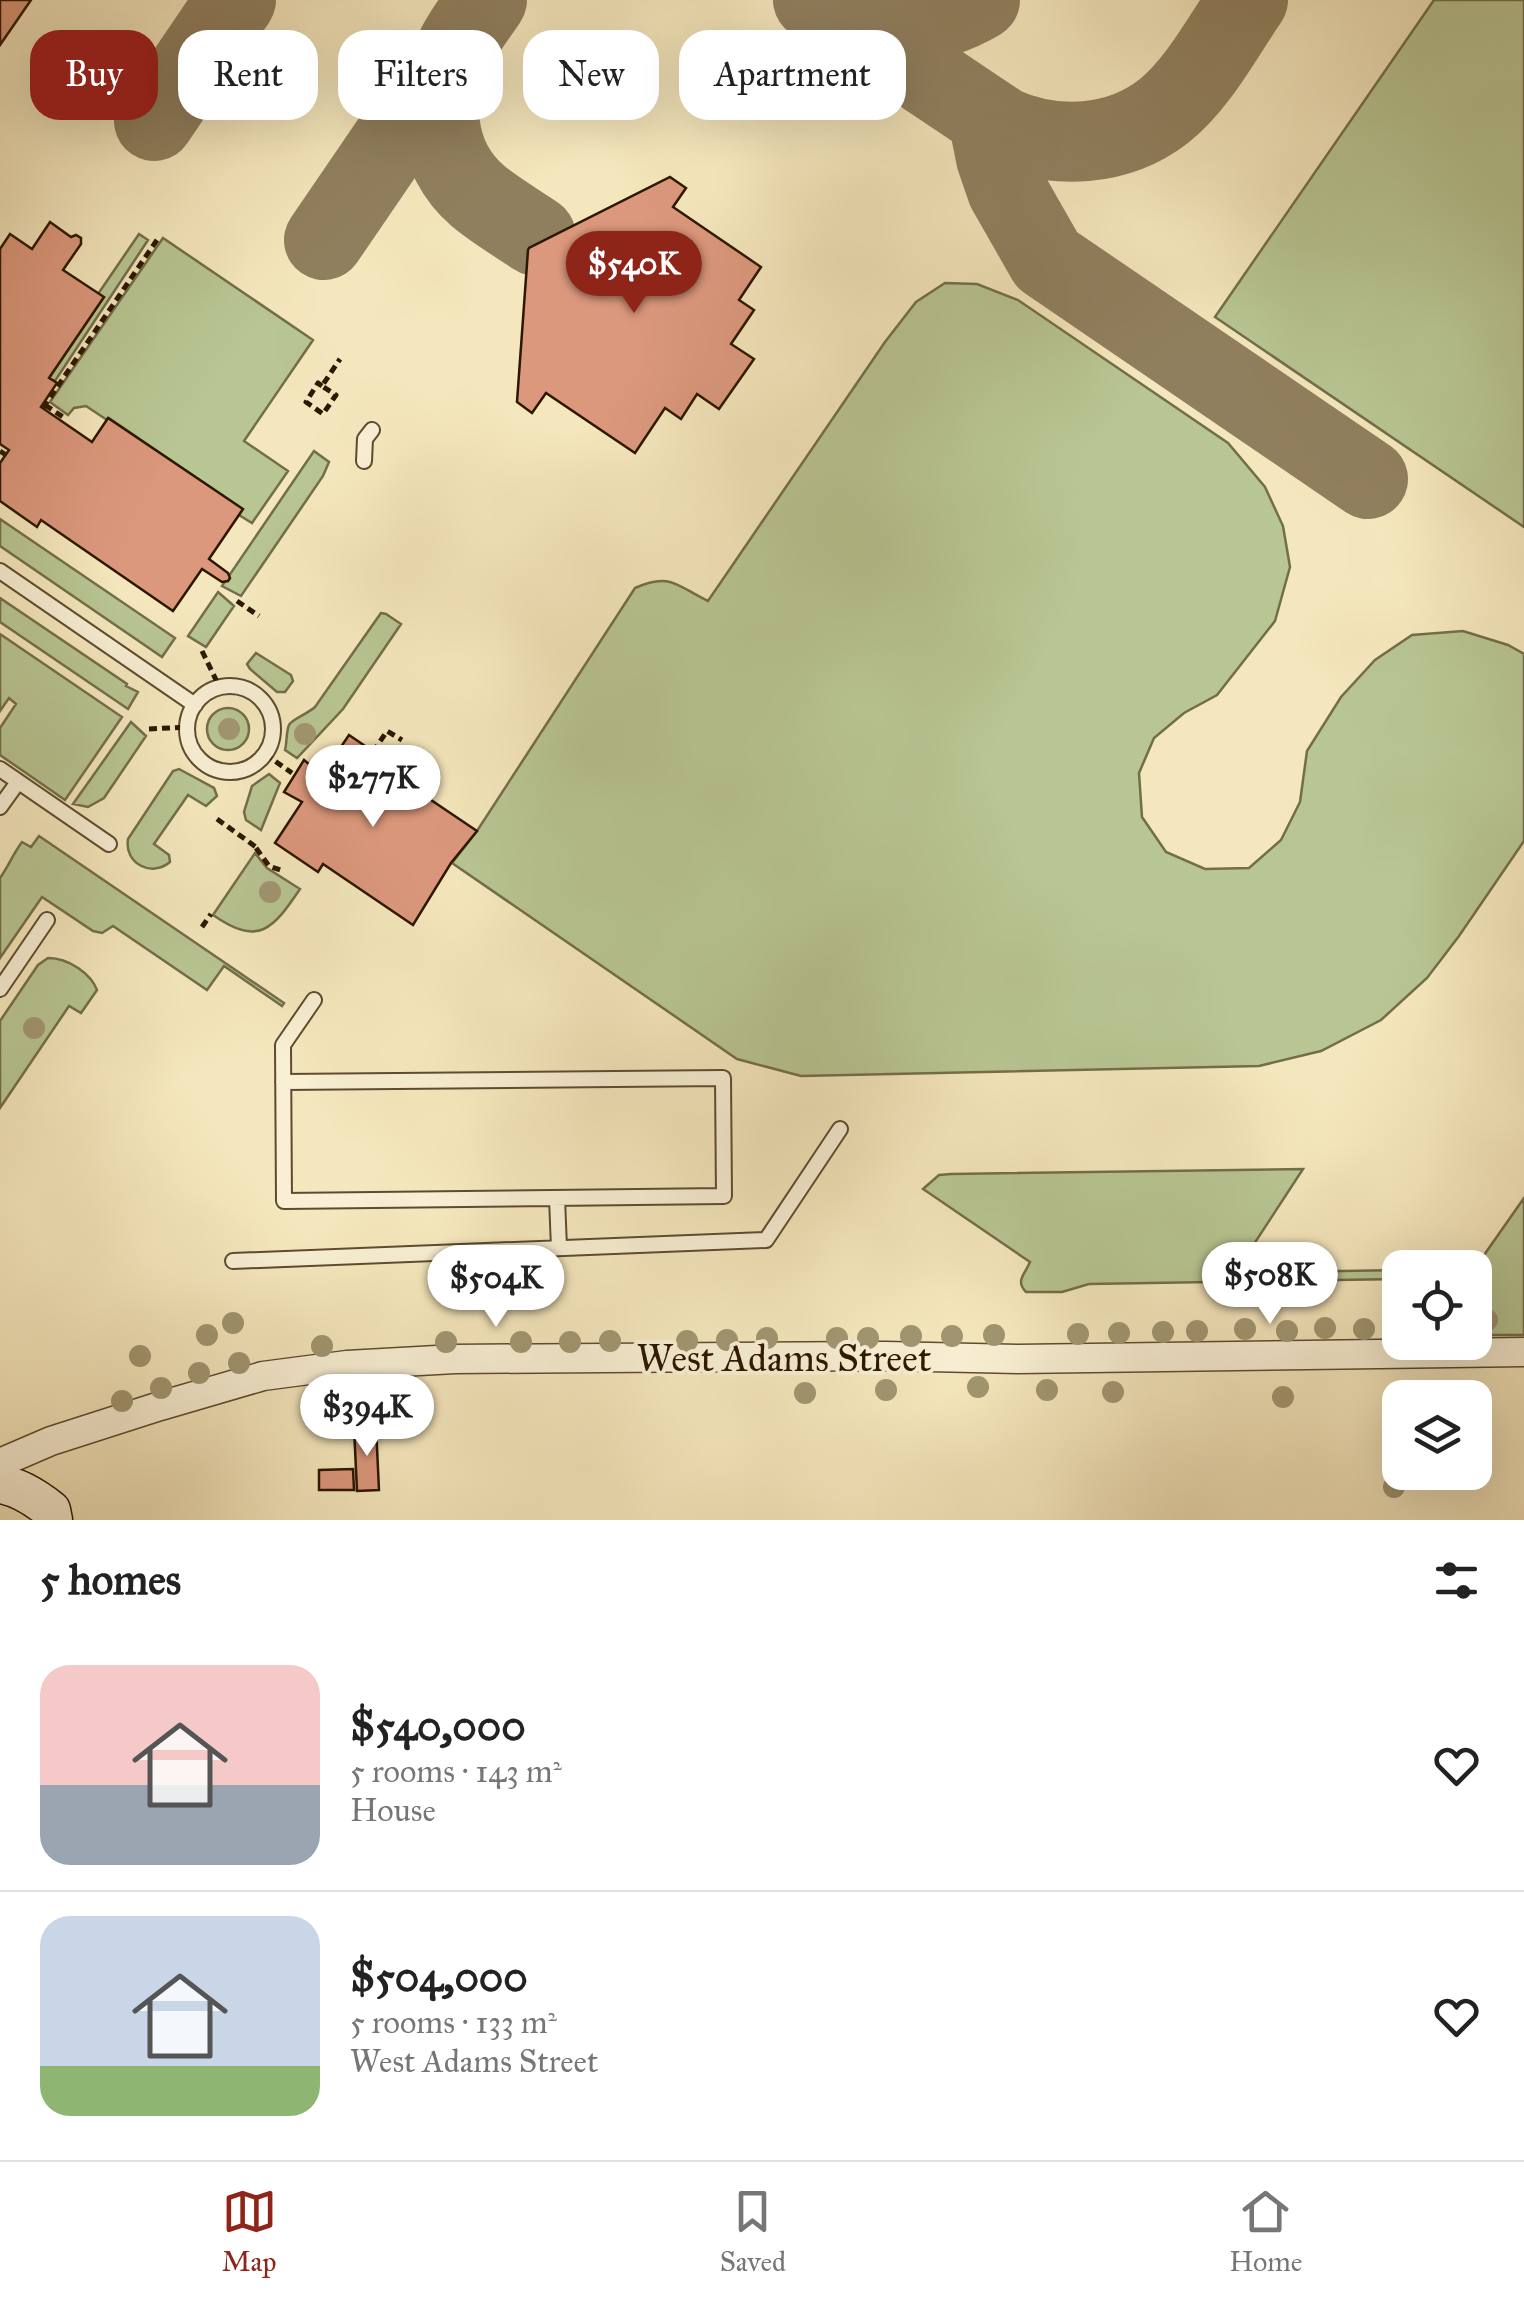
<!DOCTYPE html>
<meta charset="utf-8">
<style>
:root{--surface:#fff;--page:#f2f2f2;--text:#222;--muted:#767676;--line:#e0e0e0;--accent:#8f2418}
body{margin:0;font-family:"IM FELL Great Primer",serif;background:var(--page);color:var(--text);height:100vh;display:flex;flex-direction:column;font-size:38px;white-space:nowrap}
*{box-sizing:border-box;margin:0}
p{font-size:32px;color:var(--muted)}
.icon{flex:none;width:55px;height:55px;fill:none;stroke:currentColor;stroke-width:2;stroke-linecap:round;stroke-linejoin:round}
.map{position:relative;height:1520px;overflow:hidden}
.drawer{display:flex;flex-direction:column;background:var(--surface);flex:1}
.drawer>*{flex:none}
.top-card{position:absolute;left:30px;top:30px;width:1000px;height:90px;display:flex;gap:20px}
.fabs{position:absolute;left:1382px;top:1250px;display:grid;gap:20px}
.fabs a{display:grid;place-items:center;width:110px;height:110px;border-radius:20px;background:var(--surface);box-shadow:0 10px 40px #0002;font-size:50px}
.price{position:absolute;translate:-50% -85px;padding:0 22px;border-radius:35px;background:#fff;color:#222;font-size:32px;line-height:65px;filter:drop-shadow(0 2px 5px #0008)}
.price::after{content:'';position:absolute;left:50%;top:60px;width:30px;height:22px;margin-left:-15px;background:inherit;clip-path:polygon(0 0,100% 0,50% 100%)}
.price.selected{background:var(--accent);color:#fff}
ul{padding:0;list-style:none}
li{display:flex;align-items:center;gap:30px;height:250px;padding:0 40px}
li+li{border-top:2px solid var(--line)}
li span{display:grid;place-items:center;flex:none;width:280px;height:200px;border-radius:30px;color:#555}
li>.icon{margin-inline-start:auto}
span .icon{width:120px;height:120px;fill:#fffc;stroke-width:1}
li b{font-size:42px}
h2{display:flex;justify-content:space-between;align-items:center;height:120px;padding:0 40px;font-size:42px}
.chip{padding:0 35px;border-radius:30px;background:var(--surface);box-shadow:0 10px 40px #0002;font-size:35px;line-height:90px}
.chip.selected{background:var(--accent);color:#fff}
.tabs{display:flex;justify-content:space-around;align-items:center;height:140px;border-top:2px solid var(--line);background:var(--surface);font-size:28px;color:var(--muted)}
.tabs a{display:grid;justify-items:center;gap:5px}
.tabs .selected{color:var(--accent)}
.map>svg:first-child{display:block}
</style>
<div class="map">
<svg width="1524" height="1520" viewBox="0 0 1524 1520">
<rect width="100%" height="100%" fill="#f5e7bd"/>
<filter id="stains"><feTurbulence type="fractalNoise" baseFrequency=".002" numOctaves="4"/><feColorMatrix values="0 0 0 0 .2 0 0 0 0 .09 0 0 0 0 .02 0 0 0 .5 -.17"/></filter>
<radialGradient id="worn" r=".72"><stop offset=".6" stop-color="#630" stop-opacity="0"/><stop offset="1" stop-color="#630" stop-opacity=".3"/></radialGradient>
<path fill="#b8c693" stroke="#726e4a" stroke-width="2.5" d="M1434 0H1524V527L1215 317Z
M139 234 148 240 55 381 49 378 103 298 98 294Z
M163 238 313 340 244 441 288 471 252 523 239 515 242 509 109 418 107 420 86 406 74 408 68 415 50 402Z
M945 283 977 284 1018 300 1228 443 1265 487 1283 526 1290 567 1275 621 1217 695 1184 713 1154 738 1139 773 1142 817 1166 852 1205 869 1249 868 1281 840 1300 802 1307 751 1341 697 1375 660 1412 635 1463 631 1508 645 1524 654V841L1459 936 1427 978 1381 1020 1321 1051 1259 1066 801 1076 737 1059 452 863 477 831 635 588C670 572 677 586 708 601L885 342 916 302Z
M314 451 329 462 323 476 241 596 222 586Z
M0 519 175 638 162 657 0 546Z
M218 592 234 606 206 647 188 636Z
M0 598 127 684 126 686 138 692 128 709 0 622Z
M381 613 386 614 401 624 343 709 297 758 285 750C287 743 286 732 289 725 291 720 309 713 315 707Z
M0 634 122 717 65 800 0 755V728L16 704 9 698 0 711Z
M256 653 291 675 293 681 285 692H277L250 669 247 664Z
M207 729a21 21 0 1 1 42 0a21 21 0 1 1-42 0Z
M131 722 146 736 104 798 88 807 73 804Z
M179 769 214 788 217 796 206 806 188 795 154 844 169 855 170 862C151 878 124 863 128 839L173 771Z
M269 774 280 783 261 830 246 820 244 812 252 786Z
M39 836 284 1003 282 1006 224 966 207 990 113 926 102 933 93 931 42 897 0 958V878C8 867 13 854 22 842L31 847Z
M255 853 267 868 300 889C273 929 259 947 213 915Z
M48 958C69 958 91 974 97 990L81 1013 69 1006 0 1108V1021L38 965Z
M1303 1169 1235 1273 1400 1270V1279L1089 1284 1062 1292H1026C1015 1281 1025 1274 1030 1262L923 1189 939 1175 951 1174Z
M1524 1198V1335H1475V1268Z"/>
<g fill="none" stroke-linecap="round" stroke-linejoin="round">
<path stroke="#907f5e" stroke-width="80" d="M487 0C477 15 465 30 457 46 429 96 433 157 478 196 496 211 517 223 536 236
M813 0 1003 127C1055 150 1118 147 1164 111 1198 84 1223 36 1248 0
M835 11C885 32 934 27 980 0
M988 118 996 158 1007 190 1047 260 1368 479
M154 121 236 0
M324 240 447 60"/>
</g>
<path fill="#dc987d" stroke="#2c1700" stroke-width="2.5" d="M0 0H31L0 45Z
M670 177 686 188 673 207 761 267 739 300 754 310 731 344 754 359 719 409 697 394 681 419 665 408 635 453 546 393 532 413 517 402 528 250 529 248Z
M50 222 71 237 76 235 81 238V244L63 270 104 297 49 378 57 383 41 407 92 442 108 418 243 509 209 559 228 573 230 578 228 581 222 582 202 569 173 611 41 520 37 527 0 501V463L9 450 0 444V249L10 234 32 249Z
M349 735 390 763 385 769 477 831 451 863 413 925 323 864 318 872 275 843 302 802 284 792 304 760 322 775Z
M376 1426 379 1490 357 1491 354 1427Z
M353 1469 354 1490H319V1470Z"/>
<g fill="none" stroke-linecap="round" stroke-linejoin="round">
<g stroke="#5e4b2f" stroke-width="18">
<path id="service" d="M364 461 365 439 372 430
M0 571 195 705
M187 729a43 43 0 1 1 86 0a43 43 0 1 1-86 0Z
M0 769 109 844
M0 807 18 782
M0 989 47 920
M283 1082 723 1078 724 1196 284 1201 283 1045 314 1000
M557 1198 559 1248
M233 1261 766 1240 840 1129"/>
</g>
<g stroke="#5e4b2f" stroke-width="31">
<path id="minor" d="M0 1463 51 1441 160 1406 263 1376 347 1365 455 1359 885 1356 1018 1359 1524 1352"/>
</g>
<g stroke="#2c1700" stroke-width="41">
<path id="secondary" d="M0 1484C19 1487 36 1498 51 1510L53 1520"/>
</g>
<path stroke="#2c1700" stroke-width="5" stroke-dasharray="8 5" stroke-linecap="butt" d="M322 386 318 383 306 402 323 414 336 395 322 386 340 359
M45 405 66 419
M43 408 159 237
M0 451 6 455
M237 601 259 616
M202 651 220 688
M149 729 187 727
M373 752 387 731 402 740
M265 754 292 773
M217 819 256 847
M256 848 269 866 283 871
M202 927 211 914"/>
<use href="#service" stroke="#f8efd4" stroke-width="14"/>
<use href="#minor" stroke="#f8efd4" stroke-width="28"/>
<use href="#secondary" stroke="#f8efd4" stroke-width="38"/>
</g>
<g fill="#a19671">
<circle cx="229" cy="729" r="11"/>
<circle cx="305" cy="734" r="11"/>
<circle cx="270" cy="892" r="11"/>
<circle cx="34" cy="1028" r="11"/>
<circle cx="1487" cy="1320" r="11"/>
<circle cx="233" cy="1323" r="11"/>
<circle cx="1325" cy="1328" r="11"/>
<circle cx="1245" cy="1329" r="11"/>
<circle cx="1364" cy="1329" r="11"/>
<circle cx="1197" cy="1331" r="11"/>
<circle cx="1287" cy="1331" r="11"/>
<circle cx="1163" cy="1332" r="11"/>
<circle cx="1119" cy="1333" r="11"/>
<circle cx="1078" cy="1334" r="11"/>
<circle cx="207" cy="1335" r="11"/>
<circle cx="994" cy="1335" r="11"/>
<circle cx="911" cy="1336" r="11"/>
<circle cx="952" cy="1336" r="11"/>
<circle cx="767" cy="1338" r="11"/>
<circle cx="837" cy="1338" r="11"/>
<circle cx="868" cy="1338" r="11"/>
<circle cx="727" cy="1340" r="11"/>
<circle cx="610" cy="1341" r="11"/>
<circle cx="687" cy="1341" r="11"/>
<circle cx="446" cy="1342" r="11"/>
<circle cx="521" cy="1342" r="11"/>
<circle cx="570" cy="1342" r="11"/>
<circle cx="322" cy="1346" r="11"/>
<circle cx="140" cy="1356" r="11"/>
<circle cx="239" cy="1363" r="11"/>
<circle cx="199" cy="1373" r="11"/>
<circle cx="978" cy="1387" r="11"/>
<circle cx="161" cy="1388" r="11"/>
<circle cx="886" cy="1390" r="11"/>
<circle cx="1047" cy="1390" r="11"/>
<circle cx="1113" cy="1392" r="11"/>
<circle cx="805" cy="1393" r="11"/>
<circle cx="1283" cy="1397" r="11"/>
<circle cx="122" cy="1401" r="11"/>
<circle cx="1394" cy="1487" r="11"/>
</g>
<g text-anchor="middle" stroke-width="8" stroke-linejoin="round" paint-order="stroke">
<g font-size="38" fill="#2c1700" stroke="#f8efd4">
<text x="784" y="1371">West Adams Street</text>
</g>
</g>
<rect width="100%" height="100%" filter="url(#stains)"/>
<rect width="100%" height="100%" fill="url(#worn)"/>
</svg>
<div class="fabs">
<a><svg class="icon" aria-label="locate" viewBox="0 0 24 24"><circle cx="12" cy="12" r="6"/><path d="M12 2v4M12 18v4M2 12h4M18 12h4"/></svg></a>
<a><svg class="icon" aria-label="layers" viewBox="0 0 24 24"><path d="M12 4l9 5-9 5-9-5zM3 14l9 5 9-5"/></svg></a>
</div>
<b class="price selected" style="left:634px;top:316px">$540K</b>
<b class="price" style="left:373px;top:830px">$277K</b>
<b class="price" style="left:1270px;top:1327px">$508K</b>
<b class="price" style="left:496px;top:1330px">$504K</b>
<b class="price" style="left:367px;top:1459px">$394K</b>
<div class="top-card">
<a class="chip selected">Buy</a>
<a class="chip">Rent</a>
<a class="chip">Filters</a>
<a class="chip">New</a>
<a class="chip">Apartment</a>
</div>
</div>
<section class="drawer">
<h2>5 homes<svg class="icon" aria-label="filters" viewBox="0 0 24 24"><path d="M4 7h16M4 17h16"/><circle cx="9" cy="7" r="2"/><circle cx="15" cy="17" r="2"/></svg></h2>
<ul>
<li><span style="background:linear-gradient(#f6c9c9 60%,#9aa5b1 0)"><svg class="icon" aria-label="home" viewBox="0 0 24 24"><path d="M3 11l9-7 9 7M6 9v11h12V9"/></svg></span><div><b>$540,000</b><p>5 rooms · 143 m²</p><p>House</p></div><svg class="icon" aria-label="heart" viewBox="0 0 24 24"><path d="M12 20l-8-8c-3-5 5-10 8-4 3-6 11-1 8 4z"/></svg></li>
<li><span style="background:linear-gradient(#c9d6e8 75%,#8fb573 0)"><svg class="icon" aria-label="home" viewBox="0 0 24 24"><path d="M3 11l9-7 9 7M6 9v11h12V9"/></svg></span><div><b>$504,000</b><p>5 rooms · 133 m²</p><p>West Adams Street</p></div><svg class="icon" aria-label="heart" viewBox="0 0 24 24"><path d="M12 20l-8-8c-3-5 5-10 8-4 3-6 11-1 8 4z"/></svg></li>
</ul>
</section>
<nav class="tabs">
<a class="selected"><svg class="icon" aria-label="map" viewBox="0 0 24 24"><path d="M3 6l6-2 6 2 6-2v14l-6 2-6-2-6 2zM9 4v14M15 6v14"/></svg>Map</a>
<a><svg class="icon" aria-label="saved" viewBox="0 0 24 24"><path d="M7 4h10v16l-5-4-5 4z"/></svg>Saved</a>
<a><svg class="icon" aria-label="home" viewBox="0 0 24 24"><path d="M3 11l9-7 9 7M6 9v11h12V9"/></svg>Home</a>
</nav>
